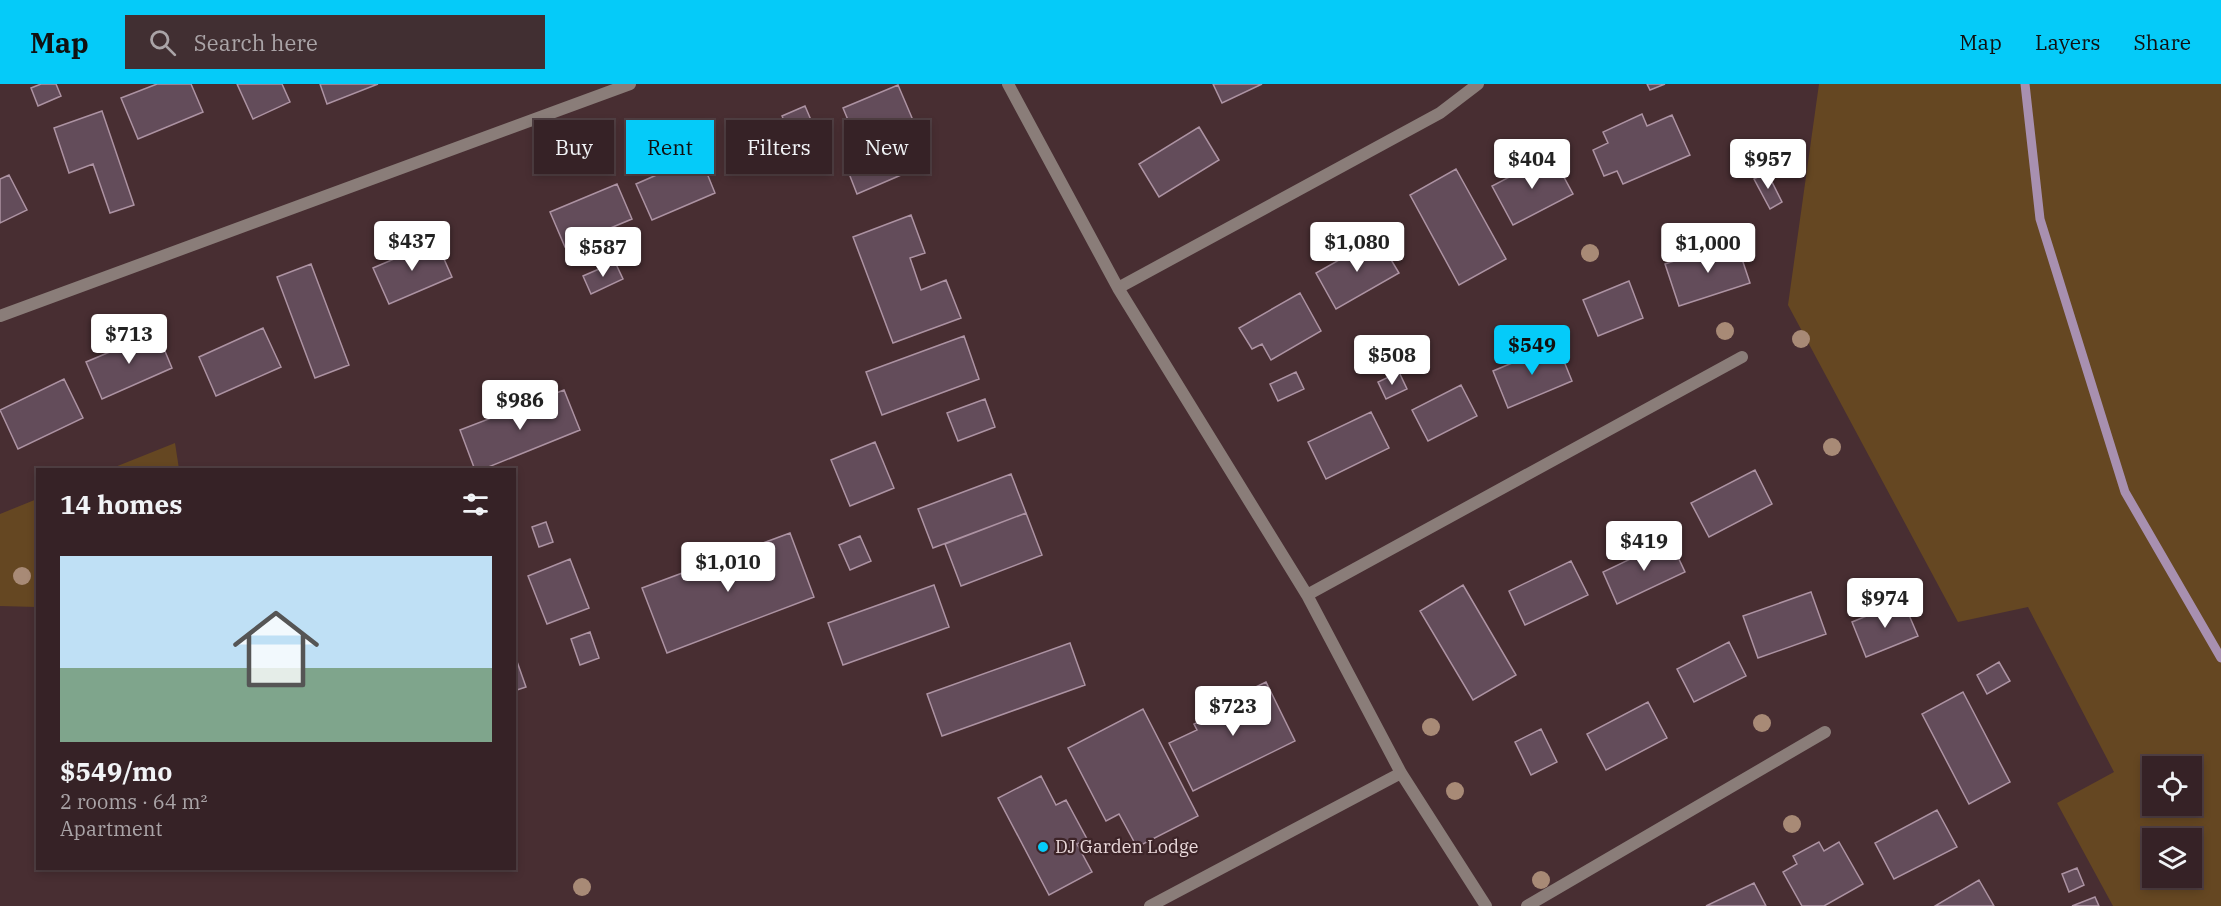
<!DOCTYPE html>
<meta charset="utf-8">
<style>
:root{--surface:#362226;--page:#412f32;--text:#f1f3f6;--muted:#aaa4a7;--line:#503f43;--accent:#05cbf9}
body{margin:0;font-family:"IBM Plex Serif",serif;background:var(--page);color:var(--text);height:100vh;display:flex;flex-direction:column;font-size:22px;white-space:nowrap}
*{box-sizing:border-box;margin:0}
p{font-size:20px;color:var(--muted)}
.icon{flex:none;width:33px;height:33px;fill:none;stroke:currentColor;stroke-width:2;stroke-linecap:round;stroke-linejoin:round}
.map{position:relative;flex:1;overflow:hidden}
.details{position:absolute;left:36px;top:384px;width:480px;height:402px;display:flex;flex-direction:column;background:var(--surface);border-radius:0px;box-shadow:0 3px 9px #0003,0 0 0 2px var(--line)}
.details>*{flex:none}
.hud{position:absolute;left:534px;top:36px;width:570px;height:54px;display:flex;gap:12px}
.tools{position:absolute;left:2142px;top:672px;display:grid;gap:12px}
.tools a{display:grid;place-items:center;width:60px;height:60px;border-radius:0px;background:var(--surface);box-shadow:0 3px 9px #0003,0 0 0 2px var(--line);font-size:30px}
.price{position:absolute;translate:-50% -51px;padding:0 14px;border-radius:6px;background:#fff;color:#222;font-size:20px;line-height:39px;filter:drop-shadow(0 2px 3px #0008)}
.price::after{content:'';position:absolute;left:50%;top:36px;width:18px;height:14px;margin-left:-9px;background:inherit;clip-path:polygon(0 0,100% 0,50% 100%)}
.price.on{background:var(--accent);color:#111}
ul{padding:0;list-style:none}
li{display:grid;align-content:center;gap:12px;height:318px;padding:0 24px}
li+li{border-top:2px solid var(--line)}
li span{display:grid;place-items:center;height:186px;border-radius:0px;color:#555}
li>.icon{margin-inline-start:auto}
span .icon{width:108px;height:108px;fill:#fffc;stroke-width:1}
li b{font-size:26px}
h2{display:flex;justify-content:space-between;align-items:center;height:72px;padding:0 24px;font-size:26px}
.pill{padding:0 21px;border-radius:0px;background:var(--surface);box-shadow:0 3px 9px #0003,0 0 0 2px var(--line);font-size:21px;line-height:54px}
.pill.on{background:var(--accent);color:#111}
header{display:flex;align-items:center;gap:36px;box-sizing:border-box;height:84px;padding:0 30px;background:var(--accent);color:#111}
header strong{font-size:28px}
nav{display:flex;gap:33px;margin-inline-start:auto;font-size:21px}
.search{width:420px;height:54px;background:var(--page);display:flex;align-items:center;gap:15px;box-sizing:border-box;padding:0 21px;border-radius:0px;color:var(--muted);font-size:22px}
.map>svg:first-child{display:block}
</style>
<header>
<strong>Map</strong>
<div class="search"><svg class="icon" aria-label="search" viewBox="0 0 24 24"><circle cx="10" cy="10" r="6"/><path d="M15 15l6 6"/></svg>Search here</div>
<nav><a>Map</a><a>Layers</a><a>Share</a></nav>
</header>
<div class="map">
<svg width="2221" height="822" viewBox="0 0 2221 822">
<rect width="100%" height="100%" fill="#482e32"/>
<path fill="#654722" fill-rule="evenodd" d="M1819 0H2221V822H2113L2057 719 2114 688 2028 523 1958 538 1788 221ZM2192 682V722H2152V682ZM2192 754V794H2152V754Z
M175 359 179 385H110Z
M37 415V523L0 522V430Z"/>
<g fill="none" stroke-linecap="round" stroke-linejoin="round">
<path stroke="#a890b0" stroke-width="9" d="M2025 0 2040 135 2125 408 2221 574"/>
</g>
<path fill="#634c5a" stroke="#ad93a3" stroke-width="1.5" d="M41 0H56L61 12 38 22 31 4Z
M157 0H191L203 28 138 55 121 14Z
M237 0H282L290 18 253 35Z
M320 0H378L327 20Z
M1213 0H1262L1222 19Z
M1647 0H1665L1650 6Z
M898 1 921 55 866 79 843 24Z
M805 22 817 50 794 60 782 32Z
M102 27 134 121 110 129 93 80 69 89 54 44Z
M1642 30 1647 42 1672 31 1690 71 1623 100 1617 87 1604 92 1593 66 1608 59 1603 48Z
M1199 43 1219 76 1159 113 1139 80Z
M905 62 915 85 857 110 848 87Z
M1552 71 1573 110 1513 141 1492 102Z
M700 72 715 109 652 136 636 100Z
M1456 85 1506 175 1459 201 1410 111Z
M1767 88 1782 118 1770 125 1754 95Z
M9 91 27 126 0 139V95Z
M617 100 632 135 565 163 550 128Z
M911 131 925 169 910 174 921 206 946 196 961 234 893 259 853 153Z
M1378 154 1399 189 1336 225 1316 189Z
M436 157 452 193 389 220 373 184Z
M1736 157 1750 199 1679 222 1665 180Z
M615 178 623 195 591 210 583 192Z
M311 180 349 281 315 294 277 193Z
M1629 197 1643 234 1598 252 1583 216Z
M1300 209 1321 247 1271 276 1262 260 1252 265 1239 244Z
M263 244 281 283 216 312 199 273Z
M157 248 172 284 102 315 86 278Z
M964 252 979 295 882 331 866 288Z
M1557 260 1572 297 1508 324 1493 287Z
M1296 288 1304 305 1278 317 1270 300Z
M1399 288 1407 305 1386 315 1378 298Z
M64 295 83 334 18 365 0 326Z
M1461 301 1477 332 1428 357 1412 326Z
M564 306 580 346 481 386H475L460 346Z
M985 315 995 343 958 357 947 329Z
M1371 328 1389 364 1326 395 1308 358Z
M875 358 894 404 850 422 831 376Z
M1755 386 1772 420 1709 453 1691 419Z
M1011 390 1026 429 933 464 918 425Z
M1026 429 1042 471 961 502 945 460Z
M546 438 553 458 539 463 532 443Z
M790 449 814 513 667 569 642 504Z
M860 452 871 477 850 486 839 461Z
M1670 456 1685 488 1617 520 1603 488Z
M570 475 589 524 547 540 528 492Z
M1571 477 1588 511 1525 541 1509 507Z
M934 501 949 543 843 581 828 539Z
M1463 501 1516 591 1473 616 1420 527Z
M1811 508 1826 550 1758 574 1743 532Z
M1903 517 1918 552 1866 573 1852 538Z
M590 548 599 574 580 581 571 555Z
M1729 558 1746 592 1694 618 1677 585Z
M1070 559 1085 601 942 652 927 610Z
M514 569 526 603 514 607Z
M1999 578 2010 597 1987 610 1977 591Z
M1266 598 1295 657 1193 707 1169 659 1197 646 1194 640 1215 630 1212 624Z
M1963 608 2010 698 1969 720 1922 630Z
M1648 618 1667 654 1606 686 1587 650Z
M1143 625 1198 732 1137 763 1119 730 1106 737 1068 664Z
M1541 645 1557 678 1531 691 1515 658Z
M1041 692 1056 721 1066 716 1087 755 1077 760 1092 788 1049 811 998 714Z
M1937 726 1957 763 1894 795 1875 759Z
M1819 758 1824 767 1839 758 1863 800 1824 822H1802L1783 788 1797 780 1793 772Z
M2077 784 2084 801 2069 808 2062 790Z
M1979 796 1994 822H1935Z
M1754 799 1766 822H1706Z
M2095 813 2099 822H2072Z"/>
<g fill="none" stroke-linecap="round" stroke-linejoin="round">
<path stroke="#8a7d79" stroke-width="12" d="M1008 0 1118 204 1307 511 1401 689 1486 822
M1118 204 1440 29 1478 0
M0 232 630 0
M1307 511 1742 273
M1150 822 1401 689
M1527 822 1825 648"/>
</g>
<g fill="#a88a76">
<circle cx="1590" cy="169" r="9"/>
<circle cx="1725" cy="247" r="9"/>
<circle cx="1801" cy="255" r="9"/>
<circle cx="1416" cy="280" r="9"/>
<circle cx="1832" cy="363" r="9"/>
<circle cx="22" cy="492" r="9"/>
<circle cx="1762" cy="639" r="9"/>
<circle cx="1431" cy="643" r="9"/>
<circle cx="1455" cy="707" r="9"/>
<circle cx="1792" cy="740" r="9"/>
<circle cx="1541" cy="796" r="9"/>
<circle cx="582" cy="803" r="9"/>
</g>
<circle fill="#05cbf9" stroke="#3d2428" stroke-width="2" cx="1043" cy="763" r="6"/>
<g text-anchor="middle" stroke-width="4.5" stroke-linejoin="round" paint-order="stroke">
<g font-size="18" fill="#ead9db" stroke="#3d2428" text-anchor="start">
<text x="1055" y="769">DJ Garden Lodge</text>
</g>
</g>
</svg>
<div class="tools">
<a><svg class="icon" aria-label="locate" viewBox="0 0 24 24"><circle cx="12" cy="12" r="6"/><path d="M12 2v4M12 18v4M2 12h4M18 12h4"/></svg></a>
<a><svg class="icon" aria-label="layers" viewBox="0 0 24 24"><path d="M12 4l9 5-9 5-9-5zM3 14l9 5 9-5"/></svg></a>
</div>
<b class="price" style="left:1532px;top:106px">$404</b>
<b class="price" style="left:1768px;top:106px">$957</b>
<b class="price" style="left:412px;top:188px">$437</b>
<b class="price" style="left:1357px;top:189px">$1,080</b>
<b class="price" style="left:1708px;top:190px">$1,000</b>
<b class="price" style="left:603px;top:194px">$587</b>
<b class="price" style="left:129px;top:281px">$713</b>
<b class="price on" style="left:1532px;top:292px">$549</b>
<b class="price" style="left:1392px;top:302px">$508</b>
<b class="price" style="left:520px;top:347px">$986</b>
<b class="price" style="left:1644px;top:488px">$419</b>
<b class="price" style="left:728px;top:509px">$1,010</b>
<b class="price" style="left:1885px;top:545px">$974</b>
<b class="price" style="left:1233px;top:653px">$723</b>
<div class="hud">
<a class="pill">Buy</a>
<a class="pill on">Rent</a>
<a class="pill">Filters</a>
<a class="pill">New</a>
</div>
<section class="details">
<h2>14 homes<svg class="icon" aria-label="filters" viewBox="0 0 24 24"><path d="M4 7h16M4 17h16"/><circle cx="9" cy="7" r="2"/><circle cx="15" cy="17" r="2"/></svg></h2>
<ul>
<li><span style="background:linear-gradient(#bfe0f5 60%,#7fa58c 0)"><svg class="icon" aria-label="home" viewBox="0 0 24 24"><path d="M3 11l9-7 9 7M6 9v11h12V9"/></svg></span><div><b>$549/mo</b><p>2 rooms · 64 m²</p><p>Apartment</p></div></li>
</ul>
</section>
</div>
